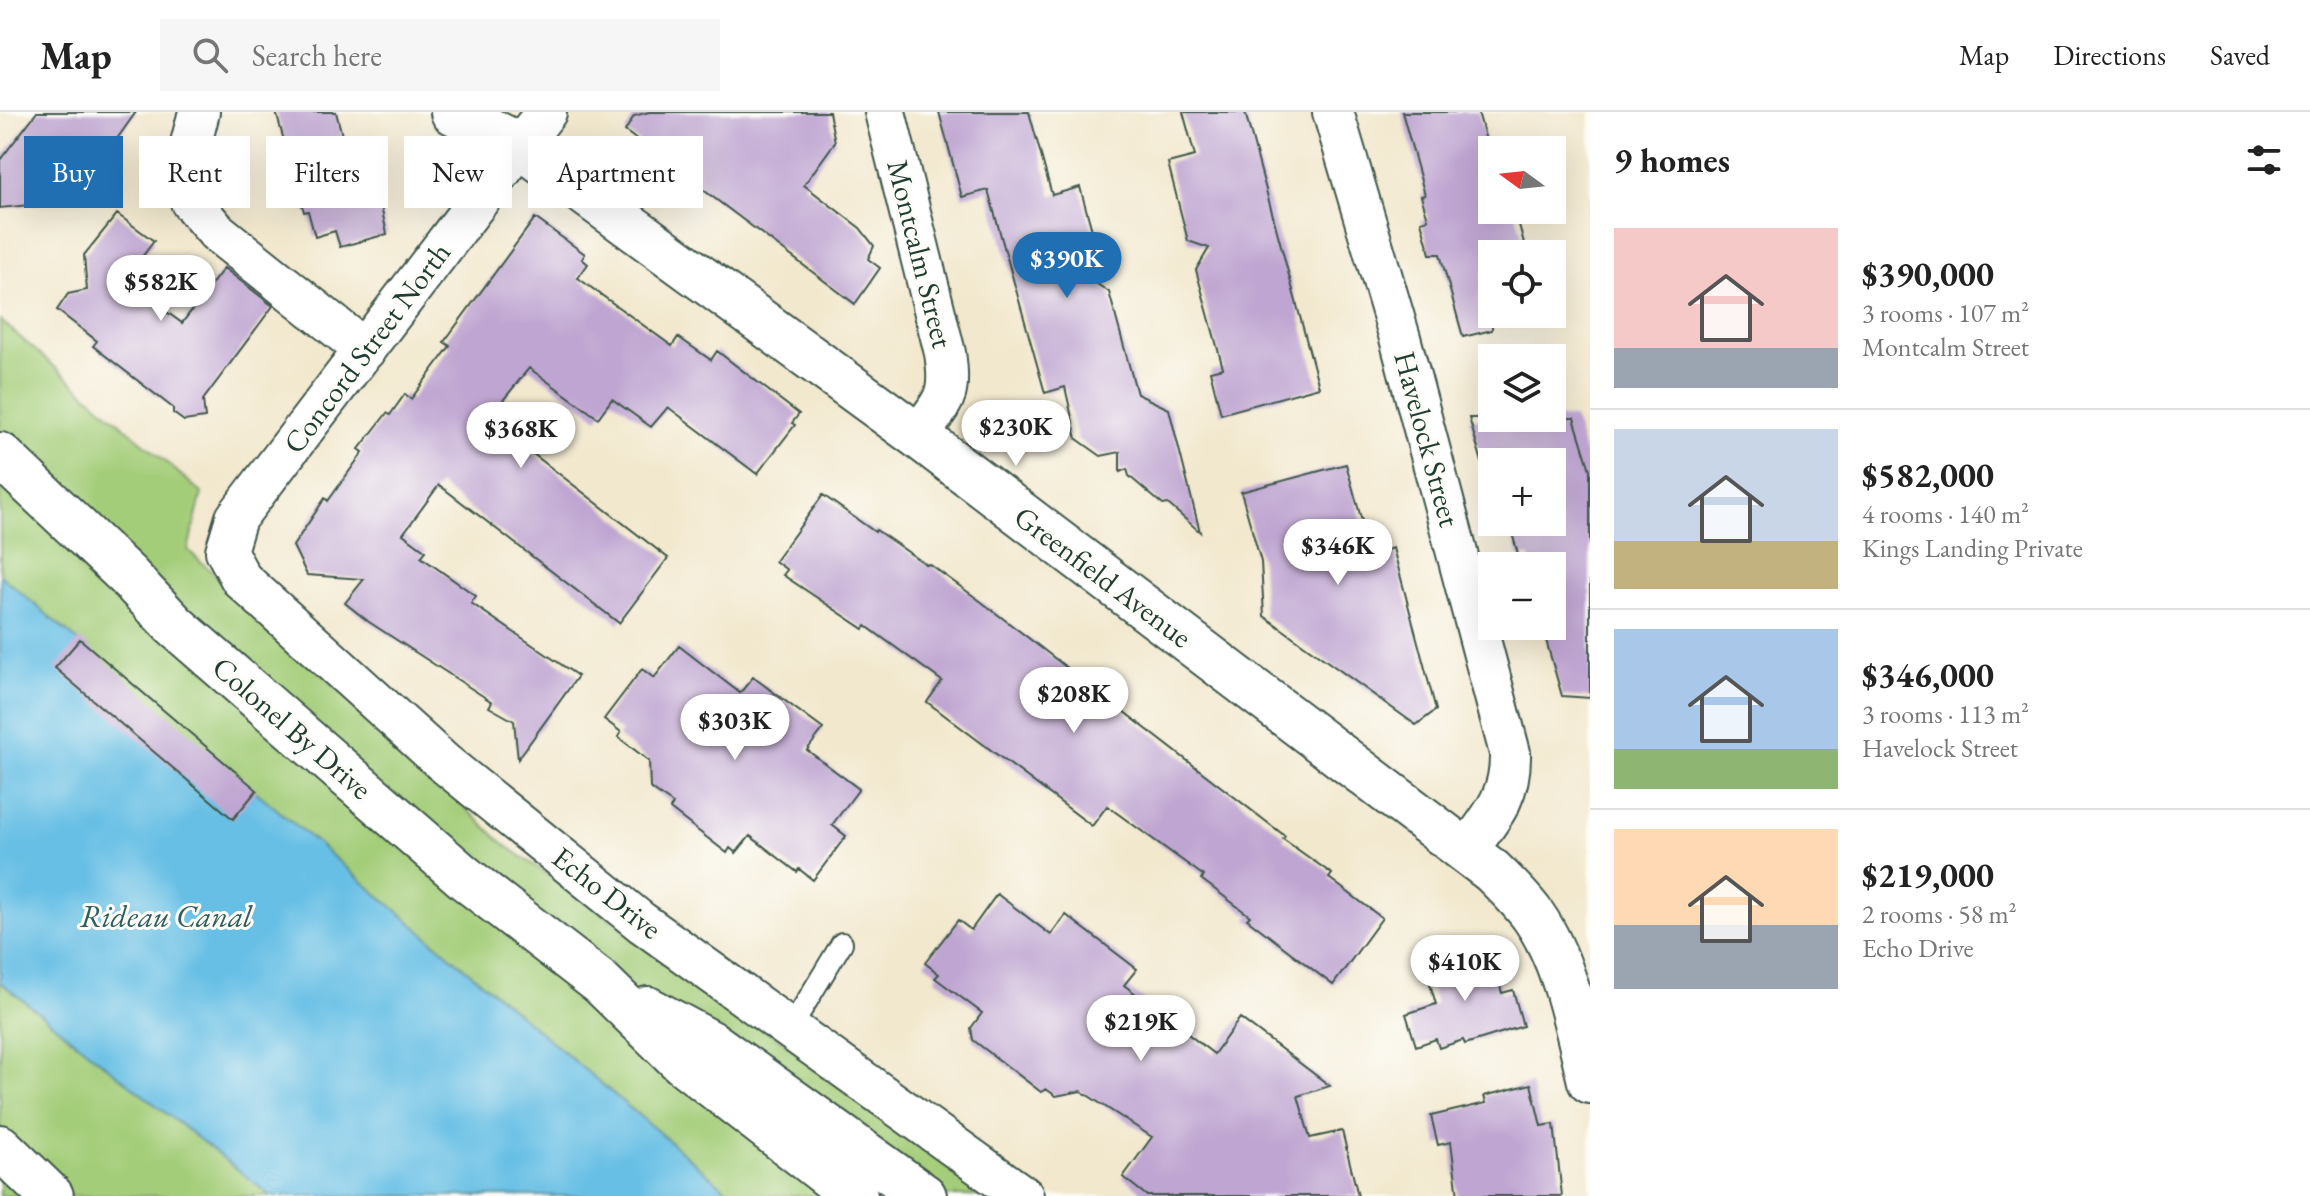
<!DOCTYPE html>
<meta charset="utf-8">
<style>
:root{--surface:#fff;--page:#f6f6f6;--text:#222;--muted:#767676;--line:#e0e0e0;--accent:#1f6fb2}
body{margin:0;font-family:"EB Garamond",serif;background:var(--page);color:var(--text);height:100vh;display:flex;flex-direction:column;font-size:30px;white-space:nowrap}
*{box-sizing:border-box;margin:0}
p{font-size:26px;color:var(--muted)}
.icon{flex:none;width:44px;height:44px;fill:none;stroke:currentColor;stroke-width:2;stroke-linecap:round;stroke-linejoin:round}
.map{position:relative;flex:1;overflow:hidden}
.side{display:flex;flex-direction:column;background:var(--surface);width:720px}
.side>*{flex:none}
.guide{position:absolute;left:24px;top:24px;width:760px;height:72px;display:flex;gap:16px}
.needle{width:52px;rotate:285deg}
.controls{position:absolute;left:1478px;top:24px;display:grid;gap:16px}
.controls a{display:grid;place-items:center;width:88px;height:88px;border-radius:0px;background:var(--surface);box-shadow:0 8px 32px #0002;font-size:40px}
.price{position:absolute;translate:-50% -68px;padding:0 18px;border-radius:28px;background:#fff;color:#222;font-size:26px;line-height:52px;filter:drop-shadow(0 2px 4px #0008)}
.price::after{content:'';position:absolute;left:50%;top:48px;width:24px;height:18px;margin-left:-12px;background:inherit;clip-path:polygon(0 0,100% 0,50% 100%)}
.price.selected{background:var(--accent);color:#fff}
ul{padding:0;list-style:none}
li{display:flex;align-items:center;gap:24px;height:200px;padding:0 24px}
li+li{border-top:2px solid var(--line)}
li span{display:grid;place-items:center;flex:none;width:224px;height:160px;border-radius:0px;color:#555}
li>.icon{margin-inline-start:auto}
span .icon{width:96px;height:96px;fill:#fffc;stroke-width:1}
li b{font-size:34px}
h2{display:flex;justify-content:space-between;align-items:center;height:96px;padding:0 24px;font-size:34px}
.pill{padding:0 28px;border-radius:0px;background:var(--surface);box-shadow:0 8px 32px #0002;font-size:28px;line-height:72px}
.pill.selected{background:var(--accent);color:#fff}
header{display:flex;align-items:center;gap:48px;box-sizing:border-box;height:112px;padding:0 40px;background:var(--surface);border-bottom:2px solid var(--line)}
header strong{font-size:38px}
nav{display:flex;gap:44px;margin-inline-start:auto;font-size:28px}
.search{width:560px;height:72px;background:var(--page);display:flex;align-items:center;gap:20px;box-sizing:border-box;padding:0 28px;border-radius:0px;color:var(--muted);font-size:30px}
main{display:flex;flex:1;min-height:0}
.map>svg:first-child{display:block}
</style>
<header>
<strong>Map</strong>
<div class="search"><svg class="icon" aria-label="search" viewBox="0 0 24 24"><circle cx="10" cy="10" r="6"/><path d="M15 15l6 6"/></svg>Search here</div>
<nav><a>Map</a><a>Directions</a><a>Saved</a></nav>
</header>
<main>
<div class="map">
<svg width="1590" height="1084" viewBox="0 0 1590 1084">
<rect width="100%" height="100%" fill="#fdfcf7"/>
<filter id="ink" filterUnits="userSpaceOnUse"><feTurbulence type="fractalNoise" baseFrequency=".0125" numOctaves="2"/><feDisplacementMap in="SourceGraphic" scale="16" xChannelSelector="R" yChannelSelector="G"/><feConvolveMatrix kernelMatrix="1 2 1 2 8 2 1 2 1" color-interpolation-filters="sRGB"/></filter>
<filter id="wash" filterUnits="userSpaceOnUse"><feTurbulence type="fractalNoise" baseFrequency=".006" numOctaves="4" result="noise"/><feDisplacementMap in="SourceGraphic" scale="32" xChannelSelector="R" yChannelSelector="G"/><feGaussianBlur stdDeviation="1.8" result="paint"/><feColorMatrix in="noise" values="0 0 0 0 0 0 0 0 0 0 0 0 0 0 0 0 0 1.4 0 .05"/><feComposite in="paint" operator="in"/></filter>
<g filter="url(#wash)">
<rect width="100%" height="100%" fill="#f2e8ce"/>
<path fill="#a4cd79" stroke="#628556" stroke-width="2" d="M0 208 202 381 188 438 504 732 1001 1084H734L0 463Z
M0 870 271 1084H0Z"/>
<path fill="#68bfe5" stroke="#447e8c" stroke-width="2" d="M0 463 734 1084H271L0 870Z"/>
<g id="blocks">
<path fill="#bfa6d2" d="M37 0H136L114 31 96 37 87 49 67 57 40 92 0 96V48Z
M276 0H336L347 43 371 36 383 79 378 80 387 122 340 135 335 119 315 125 308 99 304 100Z
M649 0H829L835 30 804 73 860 116 874 134 868 147 880 156 855 192 625 19 634 4Z
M939 0H1029L1052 83 1080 75 1101 151 1091 168 1109 180 1137 282 1169 297 1200 420 1168 392 1163 393 1129 364 1127 357 1120 360V340L1101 344 1077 327 1065 275 1045 281 988 78 962 85Z
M1183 0H1245L1319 275 1221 302 1210 259 1223 256 1196 158 1209 136 1188 129 1168 51 1195 44Z
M1402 0H1478L1492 50V98H1515L1527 142H1492V218L1463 225 1440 142H1430L1421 109 1428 107 1421 84 1425 83Z
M117 102 154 129 124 169 182 211 224 156 273 194 203 288 205 306 184 309 173 301V296L93 234 97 229 57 198 68 182 87 178 84 143Z
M535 106 585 142 582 147 588 152 578 166 672 234 678 225 711 248 717 239 799 302 792 311 795 313 757 362 668 295 651 315 612 287 598 306 529 256 488 307 668 446 619 511 439 373 403 422 426 439 421 445 476 484 471 491 578 564 518 647 514 609 489 595 492 590 369 510 345 491 364 467 307 463 293 434 325 386 328 389 363 340 359 337 387 301 390 303 405 282 411 287 450 234 444 230Z
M1469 306H1574L1590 358V586L1562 584 1542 514H1552V454H1532L1529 443 1519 446 1509 410H1552V350H1482Z
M1346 352 1371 442 1393 436 1436 598 1416 613 1264 504 1261 450 1241 380Z
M823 383 875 420 876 418 927 453 929 452 979 488 1285 724 1283 727 1332 762 1329 766 1382 806 1333 873 1247 807 1250 804 1201 767 1204 764 1107 694 1092 714 927 590 942 569 866 514 864 517 783 463 787 458 775 449Z
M80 527 257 678 233 707 55 556Z
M679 534 740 581 753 565 823 617 807 638 859 677 832 713 846 724 813 768 799 757 797 760 750 724 736 741 730 736 727 741 670 697 673 692 650 676 649 649 618 625 621 620 604 607 642 557 654 566Z
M997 782 1051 823 1066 803 1137 857 1124 873 1214 942 1240 906 1330 974 1298 984 1310 1026 1342 1019 1358 1084H1147L1123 1065 1152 1025 1081 979 1056 984 1046 977 1041 980 973 928 971 916 982 901 935 866 939 862 925 851 958 808 971 818Z
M1489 836 1502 881 1513 878 1523 914 1465 932 1463 928 1439 936 1436 927 1416 934 1406 902 1436 892 1425 855Z
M1531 972 1541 1014 1554 1012 1562 1084H1458L1451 1030 1438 1033 1431 1004 1486 991 1484 984Z"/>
</g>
</g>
<g filter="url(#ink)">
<use href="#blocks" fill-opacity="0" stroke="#3f574b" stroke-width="2"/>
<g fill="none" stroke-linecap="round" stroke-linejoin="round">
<g stroke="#3f574b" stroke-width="24">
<path id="lane" d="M790 917 842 831"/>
</g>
<g stroke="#3f574b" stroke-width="44">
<path id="street" d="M199 0 185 55 191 90 217 120 365 238
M546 0 236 406 226 439 241 467 444 651 641 810 1023 1084
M885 0 945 241C952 287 943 288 918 324
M1333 0 1400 226 1510 641C1511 686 1491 705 1466 740"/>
</g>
<g stroke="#3f574b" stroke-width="48">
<path id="secondary" d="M453 0 521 34 582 79 918 324 1492 759C1507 774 1522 788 1534 805 1566 851 1577 916 1590 969
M0 343 127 463 174 513 465 766 601 871 682 950 855 1084
M648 897 711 931 924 1084
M0 1035 51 1084"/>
</g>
<use href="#lane" stroke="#fff" stroke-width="20"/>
<use href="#street" stroke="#fff" stroke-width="40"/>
<use href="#secondary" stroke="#fff" stroke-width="44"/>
</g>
</g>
<g text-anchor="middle" stroke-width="6" stroke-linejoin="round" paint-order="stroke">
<g font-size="30" fill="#1f3d34" stroke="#fdfcf7">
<text transform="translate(920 142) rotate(76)" y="10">Montcalm Street</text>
<text transform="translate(367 236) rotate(-53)" y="10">Concord Street North</text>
<text transform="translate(1427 327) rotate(75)" y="10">Havelock Street</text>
<text transform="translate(1103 465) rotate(37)" y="10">Greenfield Avenue</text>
<text transform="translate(292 616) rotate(41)" y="10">Colonel By Drive</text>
<text transform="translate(607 781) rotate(38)" y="10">Echo Drive</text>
</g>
<g font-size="32" font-style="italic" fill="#315e60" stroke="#fdfcf7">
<text x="166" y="815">Rideau Canal</text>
</g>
</g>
</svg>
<div class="controls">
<a><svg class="needle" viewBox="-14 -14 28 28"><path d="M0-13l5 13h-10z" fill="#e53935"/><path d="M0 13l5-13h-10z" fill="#767676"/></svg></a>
<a><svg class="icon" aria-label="locate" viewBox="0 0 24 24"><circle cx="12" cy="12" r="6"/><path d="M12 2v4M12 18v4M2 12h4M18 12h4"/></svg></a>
<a><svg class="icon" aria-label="layers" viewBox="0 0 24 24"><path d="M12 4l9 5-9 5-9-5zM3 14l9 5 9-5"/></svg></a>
<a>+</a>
<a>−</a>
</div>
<b class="price selected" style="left:1067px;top:188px">$390K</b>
<b class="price" style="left:161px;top:211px">$582K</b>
<b class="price" style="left:1016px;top:356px">$230K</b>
<b class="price" style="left:521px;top:358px">$368K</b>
<b class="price" style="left:1338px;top:475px">$346K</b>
<b class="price" style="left:1074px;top:623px">$208K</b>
<b class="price" style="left:735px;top:650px">$303K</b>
<b class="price" style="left:1465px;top:891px">$410K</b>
<b class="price" style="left:1141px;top:951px">$219K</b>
<div class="guide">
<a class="pill selected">Buy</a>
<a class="pill">Rent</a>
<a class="pill">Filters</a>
<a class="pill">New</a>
<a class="pill">Apartment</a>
</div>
</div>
<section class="side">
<h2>9 homes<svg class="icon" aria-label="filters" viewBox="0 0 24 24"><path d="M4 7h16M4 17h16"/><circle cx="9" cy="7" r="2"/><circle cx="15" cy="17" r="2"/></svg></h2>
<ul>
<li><span style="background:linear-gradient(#f6c9c9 75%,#9aa5b1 0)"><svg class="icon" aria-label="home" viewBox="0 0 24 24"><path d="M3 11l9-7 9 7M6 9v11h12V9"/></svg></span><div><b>$390,000</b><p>3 rooms · 107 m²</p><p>Montcalm Street</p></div></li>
<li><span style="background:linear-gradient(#c9d6e8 70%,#c2b280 0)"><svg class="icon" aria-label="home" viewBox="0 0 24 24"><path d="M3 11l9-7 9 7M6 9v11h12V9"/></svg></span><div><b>$582,000</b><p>4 rooms · 140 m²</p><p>Kings Landing Private</p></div></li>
<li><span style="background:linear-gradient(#a9c7e8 75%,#8fb573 0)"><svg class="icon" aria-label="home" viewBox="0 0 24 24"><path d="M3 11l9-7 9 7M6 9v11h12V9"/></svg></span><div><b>$346,000</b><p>3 rooms · 113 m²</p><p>Havelock Street</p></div></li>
<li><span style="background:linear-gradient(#ffd9b3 60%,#9aa5b1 0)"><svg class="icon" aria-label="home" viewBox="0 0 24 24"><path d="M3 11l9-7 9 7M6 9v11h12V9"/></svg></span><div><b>$219,000</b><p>2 rooms · 58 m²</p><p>Echo Drive</p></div></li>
</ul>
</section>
</main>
